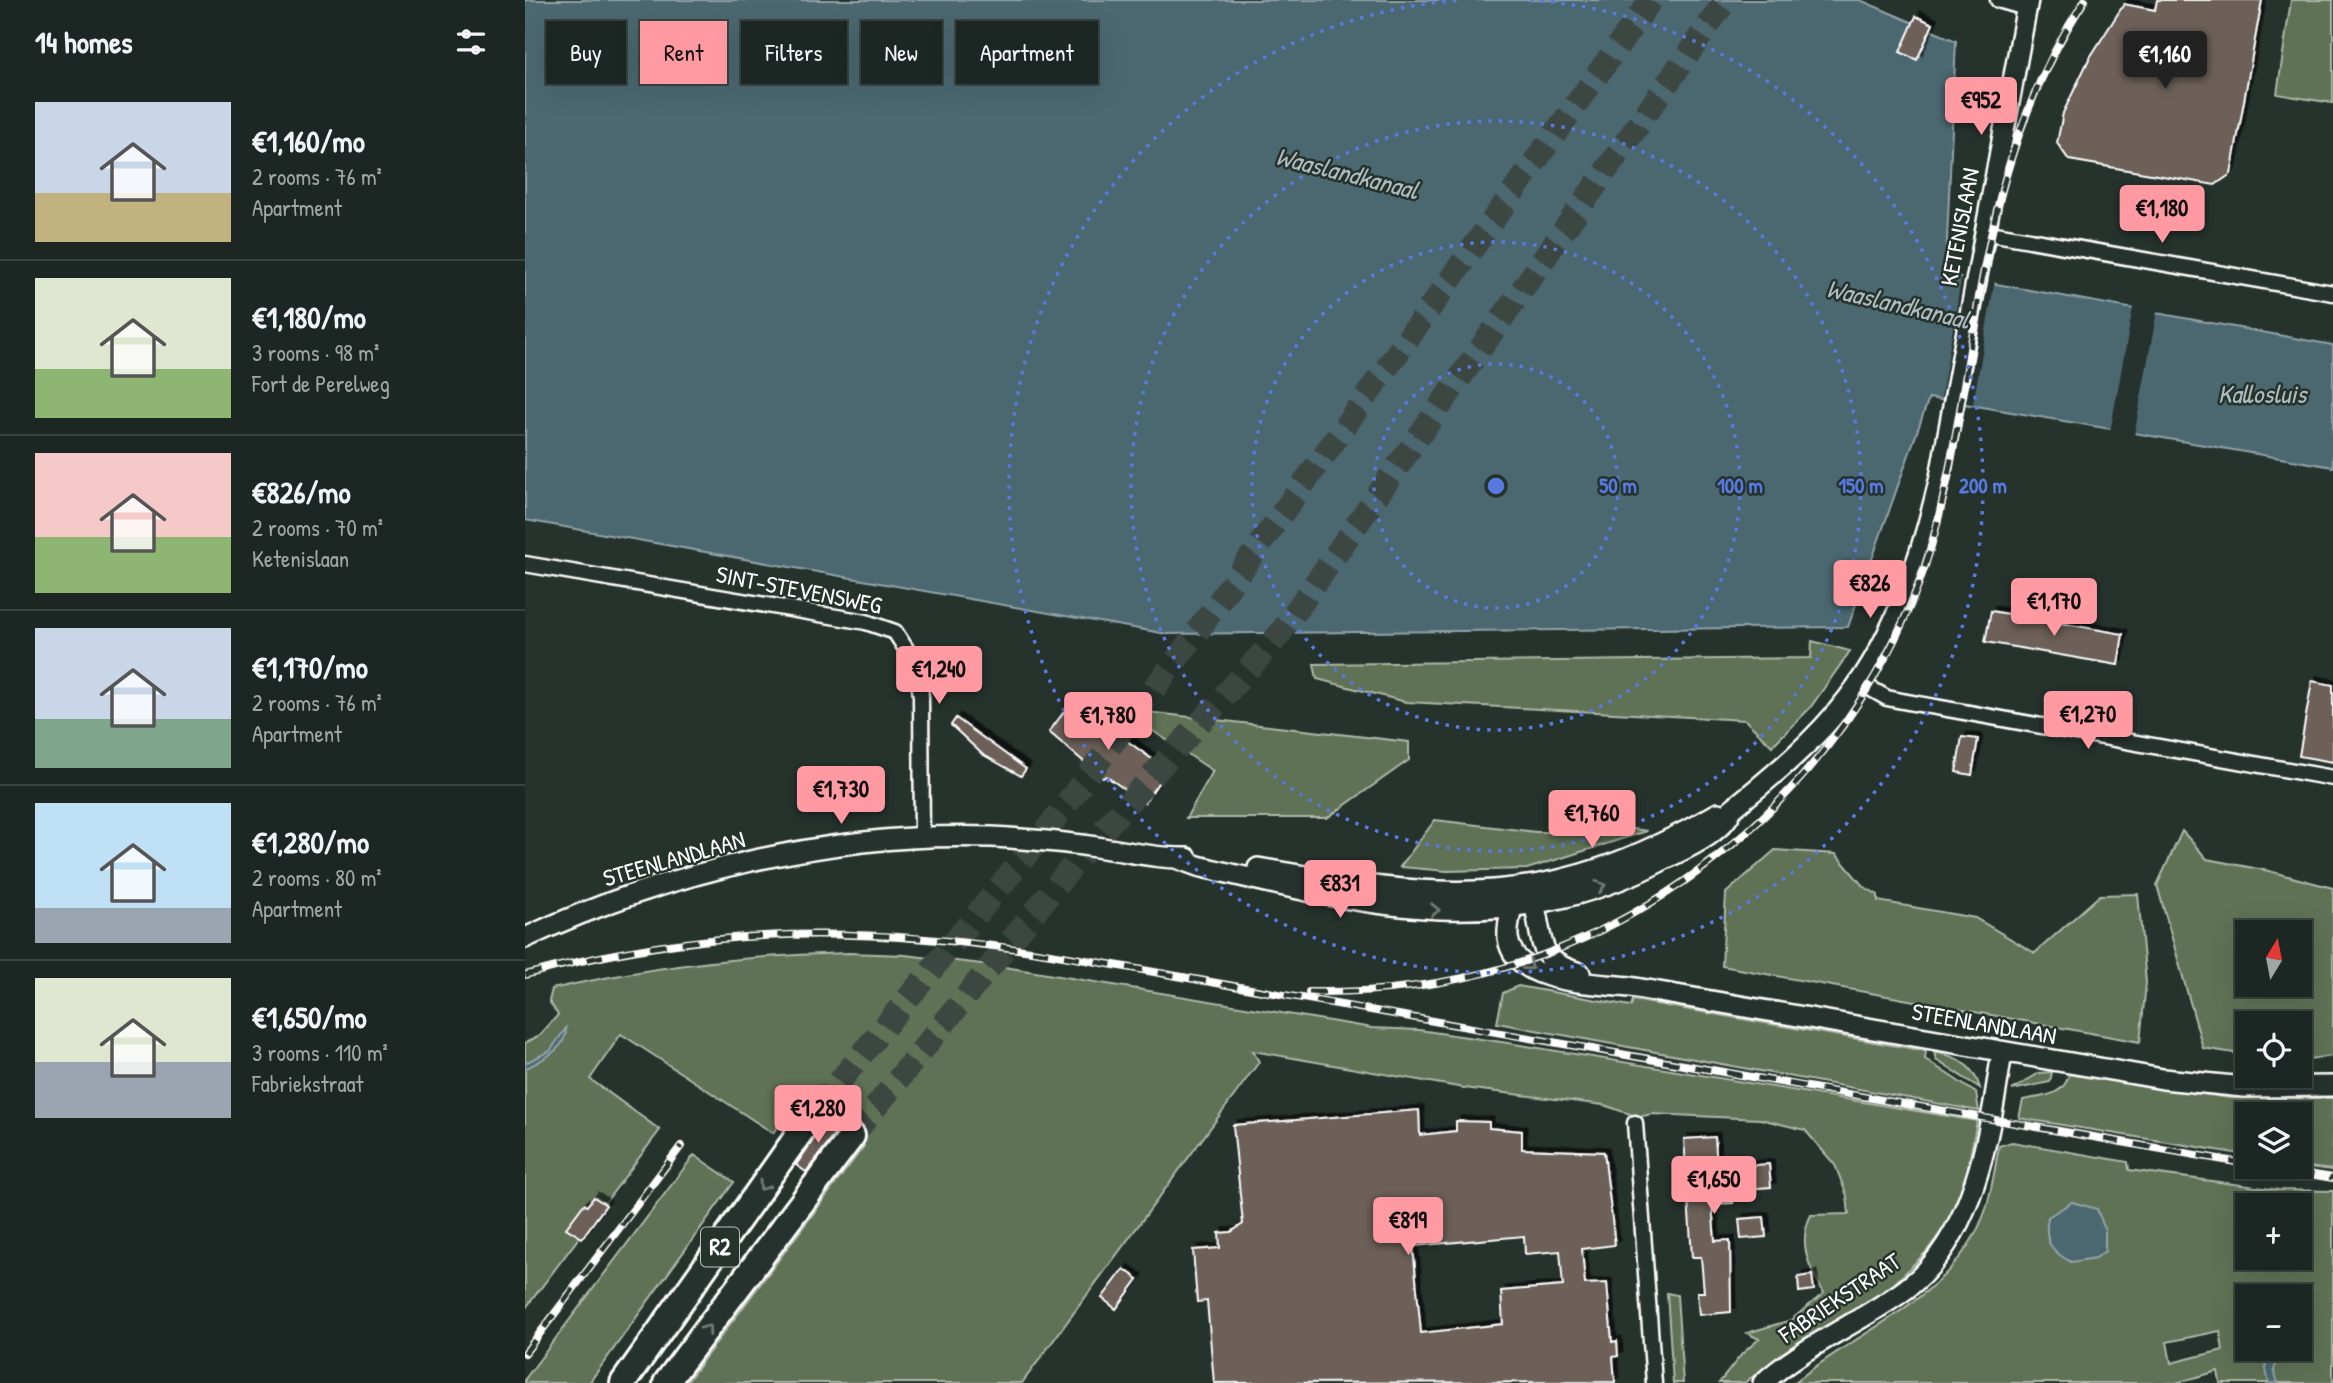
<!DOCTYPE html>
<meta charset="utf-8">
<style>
:root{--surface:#1c2622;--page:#29322f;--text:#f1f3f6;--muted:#a0a5a5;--line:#3a4340;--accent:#ff9aa2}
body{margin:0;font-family:"Patrick Hand",sans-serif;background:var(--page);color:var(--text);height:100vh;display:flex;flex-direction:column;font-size:26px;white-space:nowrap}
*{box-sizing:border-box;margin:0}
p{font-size:23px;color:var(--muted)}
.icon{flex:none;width:38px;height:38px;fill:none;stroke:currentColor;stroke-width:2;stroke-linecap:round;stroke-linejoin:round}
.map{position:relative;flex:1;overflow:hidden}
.side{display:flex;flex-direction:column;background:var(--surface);width:525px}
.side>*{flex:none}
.banner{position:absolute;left:21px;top:21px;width:665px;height:63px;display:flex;gap:14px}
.needle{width:46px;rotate:10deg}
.tools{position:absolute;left:1710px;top:920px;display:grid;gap:14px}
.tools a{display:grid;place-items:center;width:77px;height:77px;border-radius:0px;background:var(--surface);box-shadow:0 7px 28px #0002,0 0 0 2px var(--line);font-size:35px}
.price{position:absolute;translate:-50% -60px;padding:0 16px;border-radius:7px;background:var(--accent);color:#111;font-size:23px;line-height:46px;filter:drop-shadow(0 2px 4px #0008)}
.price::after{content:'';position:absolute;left:50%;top:42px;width:21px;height:16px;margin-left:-10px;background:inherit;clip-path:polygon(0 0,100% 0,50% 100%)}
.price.current{background:#222;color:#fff}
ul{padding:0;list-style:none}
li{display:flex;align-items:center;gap:21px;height:175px;padding:0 35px}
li+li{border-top:2px solid var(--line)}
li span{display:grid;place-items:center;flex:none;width:196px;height:140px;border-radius:0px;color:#555}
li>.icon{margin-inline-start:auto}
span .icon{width:84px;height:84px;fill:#fffc;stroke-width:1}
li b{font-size:30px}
h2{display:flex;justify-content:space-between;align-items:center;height:84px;padding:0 35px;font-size:30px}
.tag{padding:0 24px;border-radius:0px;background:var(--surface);box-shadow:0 7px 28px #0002,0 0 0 2px var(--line);font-size:24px;line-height:63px}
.tag.current{background:var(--accent);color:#111}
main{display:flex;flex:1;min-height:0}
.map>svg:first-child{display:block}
</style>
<main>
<section class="side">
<h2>14 homes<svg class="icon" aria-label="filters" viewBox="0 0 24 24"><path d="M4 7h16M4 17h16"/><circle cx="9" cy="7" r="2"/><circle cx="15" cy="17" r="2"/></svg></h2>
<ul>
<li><span style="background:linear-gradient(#c9d6e8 65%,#c2b280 0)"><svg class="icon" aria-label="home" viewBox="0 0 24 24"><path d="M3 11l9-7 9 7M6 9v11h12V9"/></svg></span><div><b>€1,160/mo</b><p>2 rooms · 76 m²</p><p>Apartment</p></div></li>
<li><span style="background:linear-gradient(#dfe7d0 65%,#8fb573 0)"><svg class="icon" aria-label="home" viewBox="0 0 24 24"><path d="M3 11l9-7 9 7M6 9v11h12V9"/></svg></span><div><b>€1,180/mo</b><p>3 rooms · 98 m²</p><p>Fort de Perelweg</p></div></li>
<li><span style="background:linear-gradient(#f6c9c9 60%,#8fb573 0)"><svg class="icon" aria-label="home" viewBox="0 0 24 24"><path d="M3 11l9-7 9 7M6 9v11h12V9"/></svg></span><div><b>€826/mo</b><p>2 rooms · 70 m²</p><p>Ketenislaan</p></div></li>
<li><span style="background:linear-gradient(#c9d6e8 65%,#7fa58c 0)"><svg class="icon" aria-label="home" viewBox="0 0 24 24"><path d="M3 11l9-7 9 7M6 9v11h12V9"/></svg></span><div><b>€1,170/mo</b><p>2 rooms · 76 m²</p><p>Apartment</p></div></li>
<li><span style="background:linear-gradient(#bfe0f5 75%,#9aa5b1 0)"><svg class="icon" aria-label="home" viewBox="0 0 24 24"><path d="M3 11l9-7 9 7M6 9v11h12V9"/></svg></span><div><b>€1,280/mo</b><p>2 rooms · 80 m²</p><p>Apartment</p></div></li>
<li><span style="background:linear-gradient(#dfe7d0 60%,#9aa5b1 0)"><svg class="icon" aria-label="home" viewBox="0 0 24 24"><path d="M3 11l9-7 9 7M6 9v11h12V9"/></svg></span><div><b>€1,650/mo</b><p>3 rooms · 110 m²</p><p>Fabriekstraat</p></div></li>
</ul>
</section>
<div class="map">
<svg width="1808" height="1383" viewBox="0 0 1808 1383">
<defs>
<filter id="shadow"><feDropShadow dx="4.5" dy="-4.5" stdDeviation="0" flood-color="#0009"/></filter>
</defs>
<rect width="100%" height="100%" fill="#26332d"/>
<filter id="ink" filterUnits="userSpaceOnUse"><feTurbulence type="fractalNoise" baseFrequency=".0143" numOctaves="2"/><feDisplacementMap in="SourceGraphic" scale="14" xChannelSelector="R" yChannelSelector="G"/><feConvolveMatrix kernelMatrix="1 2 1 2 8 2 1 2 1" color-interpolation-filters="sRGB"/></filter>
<g filter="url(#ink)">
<path fill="#5f7255" stroke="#afb8aa" stroke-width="2" fill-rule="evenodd" d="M1766 0H1808V103L1752 94Z
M1287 641 1325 651 1285 708 1247 746 1220 720 881 702 792 679 789 664 1286 658Z
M595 709 884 742V760L802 818H661L688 771Z
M910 820 1011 832H1052L1059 822 1122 831 1002 869 922 871 875 867Z
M1657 831 1682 859 1744 871 1808 888V1056L1775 1060 1774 1024H1722V1055L1678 1048 1632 885ZM1722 933H1774V985H1722Z
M1250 850 1311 854 1338 886 1353 895V901L1450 918 1510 953 1575 895 1613 894 1621 983 1615 1042 1197 966 1201 893Z
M324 953 380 955 474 966 847 1028 894 1030 983 1043 1452 1121 1438 1192 1422 1224 1401 1252 1362 1291 1257 1355 1219 1383H1194L1217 1354 1234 1339 1222 1333 1266 1320 1299 1293C1284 1268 1272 1243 1286 1215L1324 1214 1322 1196 1310 1165 1280 1130 1235 1119 1127 1114 1113 1117 1079 1105 939 1088 728 1051 734 1062 497 1383H161L339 1146 275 1097 248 1133 96 1034 65 1079 135 1130 0 1309V1043L15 1035 33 1015 24 1001 27 989C126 966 222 955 324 953Z
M993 986 1106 1006 1108 1000 1401 1051 1400 1059 1451 1093 1454 1111 972 1023 978 993Z
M1409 1052C1433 1056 1448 1065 1455 1088L1411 1060Z
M1527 1072 1525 1082 1487 1090 1514 1073Z
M1544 1074 1705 1098H1808V1170L1775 1166 1774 1115H1722V1155L1494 1118 1498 1100C1517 1096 1540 1096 1544 1074Z
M1487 1142 1603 1162 1604 1170 1754 1190 1808 1191V1383H1695L1693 1371 1651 1383H1269C1335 1328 1431 1298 1461 1209 1467 1189 1470 1167 1474 1146ZM1722 1206H1774V1258H1722ZM1722 1297H1774V1349H1722ZM1695 1331 1698 1350 1646 1363 1642 1342Z
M169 1155 209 1182 64 1383H0V1379Z
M1142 1293 1152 1295 1158 1383H1148Z"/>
<path fill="#4b6771" stroke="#93a4aa" stroke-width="2" d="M0 0H1335L1431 41 1421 262 1428 276 1808 345V467L1404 398 1323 627 642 634 0 520Z
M41 1028C42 1050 16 1060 0 1069V1063L25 1051Z
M1547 1202 1572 1209 1580 1230V1251L1571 1258 1546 1262C1525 1251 1519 1241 1523 1217Z
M1744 1349H1757L1749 1370 1753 1383H1744C1741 1373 1740 1364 1740 1353Z"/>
<path fill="#26332d" d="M1437 274 1470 280 1448 404 1416 398Z
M1608 307 1632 311 1609 436 1585 432Z"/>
<path fill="#6c6058" stroke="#fff" stroke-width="2" fill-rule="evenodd" filter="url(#shadow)" d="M1632 0H1737L1706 174 1690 185 1544 160 1532 143 1538 113 1564 59 1599 4 1630 10Z
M1391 16 1408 24 1392 60 1375 52Z
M1466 611 1598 634 1593 665 1460 642Z
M1787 681 1808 685V762L1774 756Z
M547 701 642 770 619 803 581 776 578 778 524 732Z
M431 718 501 769 496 776 457 754 426 725Z
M1437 737 1453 739 1447 775 1431 772Z
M894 1110 895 1135 931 1131V1121L964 1122V1128L997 1131V1149L1079 1152 1090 1245 1057 1249 1060 1284 1082 1283 1087 1342 1092 1341 1093 1356 1088 1357 1090 1382 689 1383 682 1301 672 1302 668 1250 695 1248 694 1233 706 1232 718 1224 708 1125ZM999 1236 1000 1254 1035 1251 1038 1286 976 1291 978 1324 896 1333 888 1246Z
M303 1119 315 1127 281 1172 271 1165Z
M1190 1137 1192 1168 1244 1164 1246 1187 1207 1190 1208 1203 1187 1204 1190 1241 1205 1240 1206 1312 1174 1315 1172 1292H1179L1176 1257H1167L1159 1139Z
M69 1197 81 1205 57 1238 41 1228 59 1204 62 1206Z
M1239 1217 1241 1237 1216 1239 1214 1219Z
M599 1269 613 1279 591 1309 577 1298Z
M1287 1275 1289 1290 1274 1292 1273 1277Z"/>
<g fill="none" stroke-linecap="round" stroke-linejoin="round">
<path stroke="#3c4742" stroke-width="24" stroke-dasharray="24 12" stroke-linecap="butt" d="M291 1110 519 833 667 639 1126 0
M327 1136 557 854 754 635 1201 0"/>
<g stroke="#fff" stroke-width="19">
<path id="minor" d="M1473 0 1501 8
M1459 232 1808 293
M0 564 341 622 370 632 392 666 396 696 397 839
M1334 682 1362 698 1377 701 1808 778
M1110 1123 1129 1383"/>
</g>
<g stroke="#fff" stroke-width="24">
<path id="secondary" d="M651 858 673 866C837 905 980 943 1140 859 1162 848 1198 833 1207 809 1249 775 1290 741 1323 698 1372 634 1397 554 1415 477L1503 0
M733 868C918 901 1024 912 1193 813
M1009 903C1019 941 1010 961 1055 973
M987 906C985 916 982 927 983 938 989 985 1071 983 1105 987L1638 1079 1719 1087 1808 1086
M0 938C141 872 311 831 467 837 504 839 541 842 578 848 606 852 634 859 662 858
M1238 1383C1281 1344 1335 1323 1381 1289 1450 1237 1465 1132 1477 1052"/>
</g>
<g stroke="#fff" stroke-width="30">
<path id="motorway" d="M98 1383 291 1110
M141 1383 327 1136"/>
</g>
<use href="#minor" stroke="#26332d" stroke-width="14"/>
<use href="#secondary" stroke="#26332d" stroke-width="19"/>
<use href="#motorway" stroke="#26332d" stroke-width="24"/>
<g stroke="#fff" stroke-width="8">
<path id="rail" d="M0 975C185 924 350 925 538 956L1722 1164
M784 992C849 993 915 986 978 968 1183 909 1358 736 1411 528 1457 343 1450 166 1560 0
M1741 1167 1808 1178
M0 1353 156 1146"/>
</g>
<use href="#rail" stroke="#26332d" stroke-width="5" stroke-dasharray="16" stroke-linecap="butt"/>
</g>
<defs><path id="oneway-chevron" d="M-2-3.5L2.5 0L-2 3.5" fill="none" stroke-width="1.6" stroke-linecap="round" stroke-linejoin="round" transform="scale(1.75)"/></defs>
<g stroke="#727a76">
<use href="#oneway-chevron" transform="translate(1076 886) rotate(-18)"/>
<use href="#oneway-chevron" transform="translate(910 910) rotate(1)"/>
<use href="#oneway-chevron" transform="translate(1004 966) rotate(39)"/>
<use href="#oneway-chevron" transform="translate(238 1186) rotate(125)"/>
<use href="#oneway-chevron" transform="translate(182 1329) rotate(-53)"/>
</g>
</g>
<g fill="none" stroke="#567ae2" stroke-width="3.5" stroke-dasharray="3.5 7">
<circle cx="971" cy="486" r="122"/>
<circle cx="971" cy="486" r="244"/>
<circle cx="971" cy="486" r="365"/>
<path d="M1005 0A487 487 0 1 1 937 0"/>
</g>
<g text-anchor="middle" stroke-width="5" stroke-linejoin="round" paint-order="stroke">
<rect fill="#26332d" stroke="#bec2c0" stroke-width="2" x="176" y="1227.5" width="38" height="39" rx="5"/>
<g font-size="23" font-weight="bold" fill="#fff">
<text x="195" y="1255">R2</text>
</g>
<g font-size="24" fill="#fff" stroke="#26332d">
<text transform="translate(1435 227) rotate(-79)" y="8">KETENISLAAN</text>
<text transform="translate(274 590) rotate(11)" y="8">SINT-STEVENSWEG</text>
<text transform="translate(149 859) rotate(-16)" y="8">STEENLANDLAAN</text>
<text transform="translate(1459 1024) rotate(10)" y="8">STEENLANDLAAN</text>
<text transform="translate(1315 1298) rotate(-34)" y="8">FABRIEKSTRAAT</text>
</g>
<g font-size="26" font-style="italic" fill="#aebbbf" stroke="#26332d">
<text transform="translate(822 173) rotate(14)" y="9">Waaslandkanaal</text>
<text transform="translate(1373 304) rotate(13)" y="9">Waaslandkanaal</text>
<text x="1737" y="403">Kallosluis</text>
</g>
</g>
<circle cx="971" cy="486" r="10" fill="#567ae2" stroke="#26332d" stroke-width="3.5"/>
<g font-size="21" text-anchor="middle" font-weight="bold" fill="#567ae2" stroke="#26332d" stroke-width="5" stroke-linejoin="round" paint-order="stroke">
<text x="1093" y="493">50 m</text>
<text x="1215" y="493">100 m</text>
<text x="1336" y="493">150 m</text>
<text x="1458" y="493">200 m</text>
</g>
</svg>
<div class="tools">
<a><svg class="needle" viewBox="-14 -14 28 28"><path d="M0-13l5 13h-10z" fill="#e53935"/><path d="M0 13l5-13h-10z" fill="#a0a5a5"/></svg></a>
<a><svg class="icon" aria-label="locate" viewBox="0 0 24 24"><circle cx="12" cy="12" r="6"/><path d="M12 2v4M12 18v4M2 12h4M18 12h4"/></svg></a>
<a><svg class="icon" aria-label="layers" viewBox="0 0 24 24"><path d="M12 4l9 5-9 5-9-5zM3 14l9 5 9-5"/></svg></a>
<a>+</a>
<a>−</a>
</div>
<b class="price current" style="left:1640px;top:91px">€1,160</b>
<b class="price" style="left:1456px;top:137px">€952</b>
<b class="price" style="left:1637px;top:245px">€1,180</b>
<b class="price" style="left:1345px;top:620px">€826</b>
<b class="price" style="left:1529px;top:638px">€1,170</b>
<b class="price" style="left:414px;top:706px">€1,240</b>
<b class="price" style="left:1563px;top:751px">€1,270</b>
<b class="price" style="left:583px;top:752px">€1,780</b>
<b class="price" style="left:316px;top:826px">€1,730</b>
<b class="price" style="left:1067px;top:850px">€1,760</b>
<b class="price" style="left:815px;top:920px">€831</b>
<b class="price" style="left:293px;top:1145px">€1,280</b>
<b class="price" style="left:1189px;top:1216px">€1,650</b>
<b class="price" style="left:883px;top:1257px">€819</b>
<div class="banner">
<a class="tag">Buy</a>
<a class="tag current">Rent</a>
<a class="tag">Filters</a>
<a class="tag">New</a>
<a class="tag">Apartment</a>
</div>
</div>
</main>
